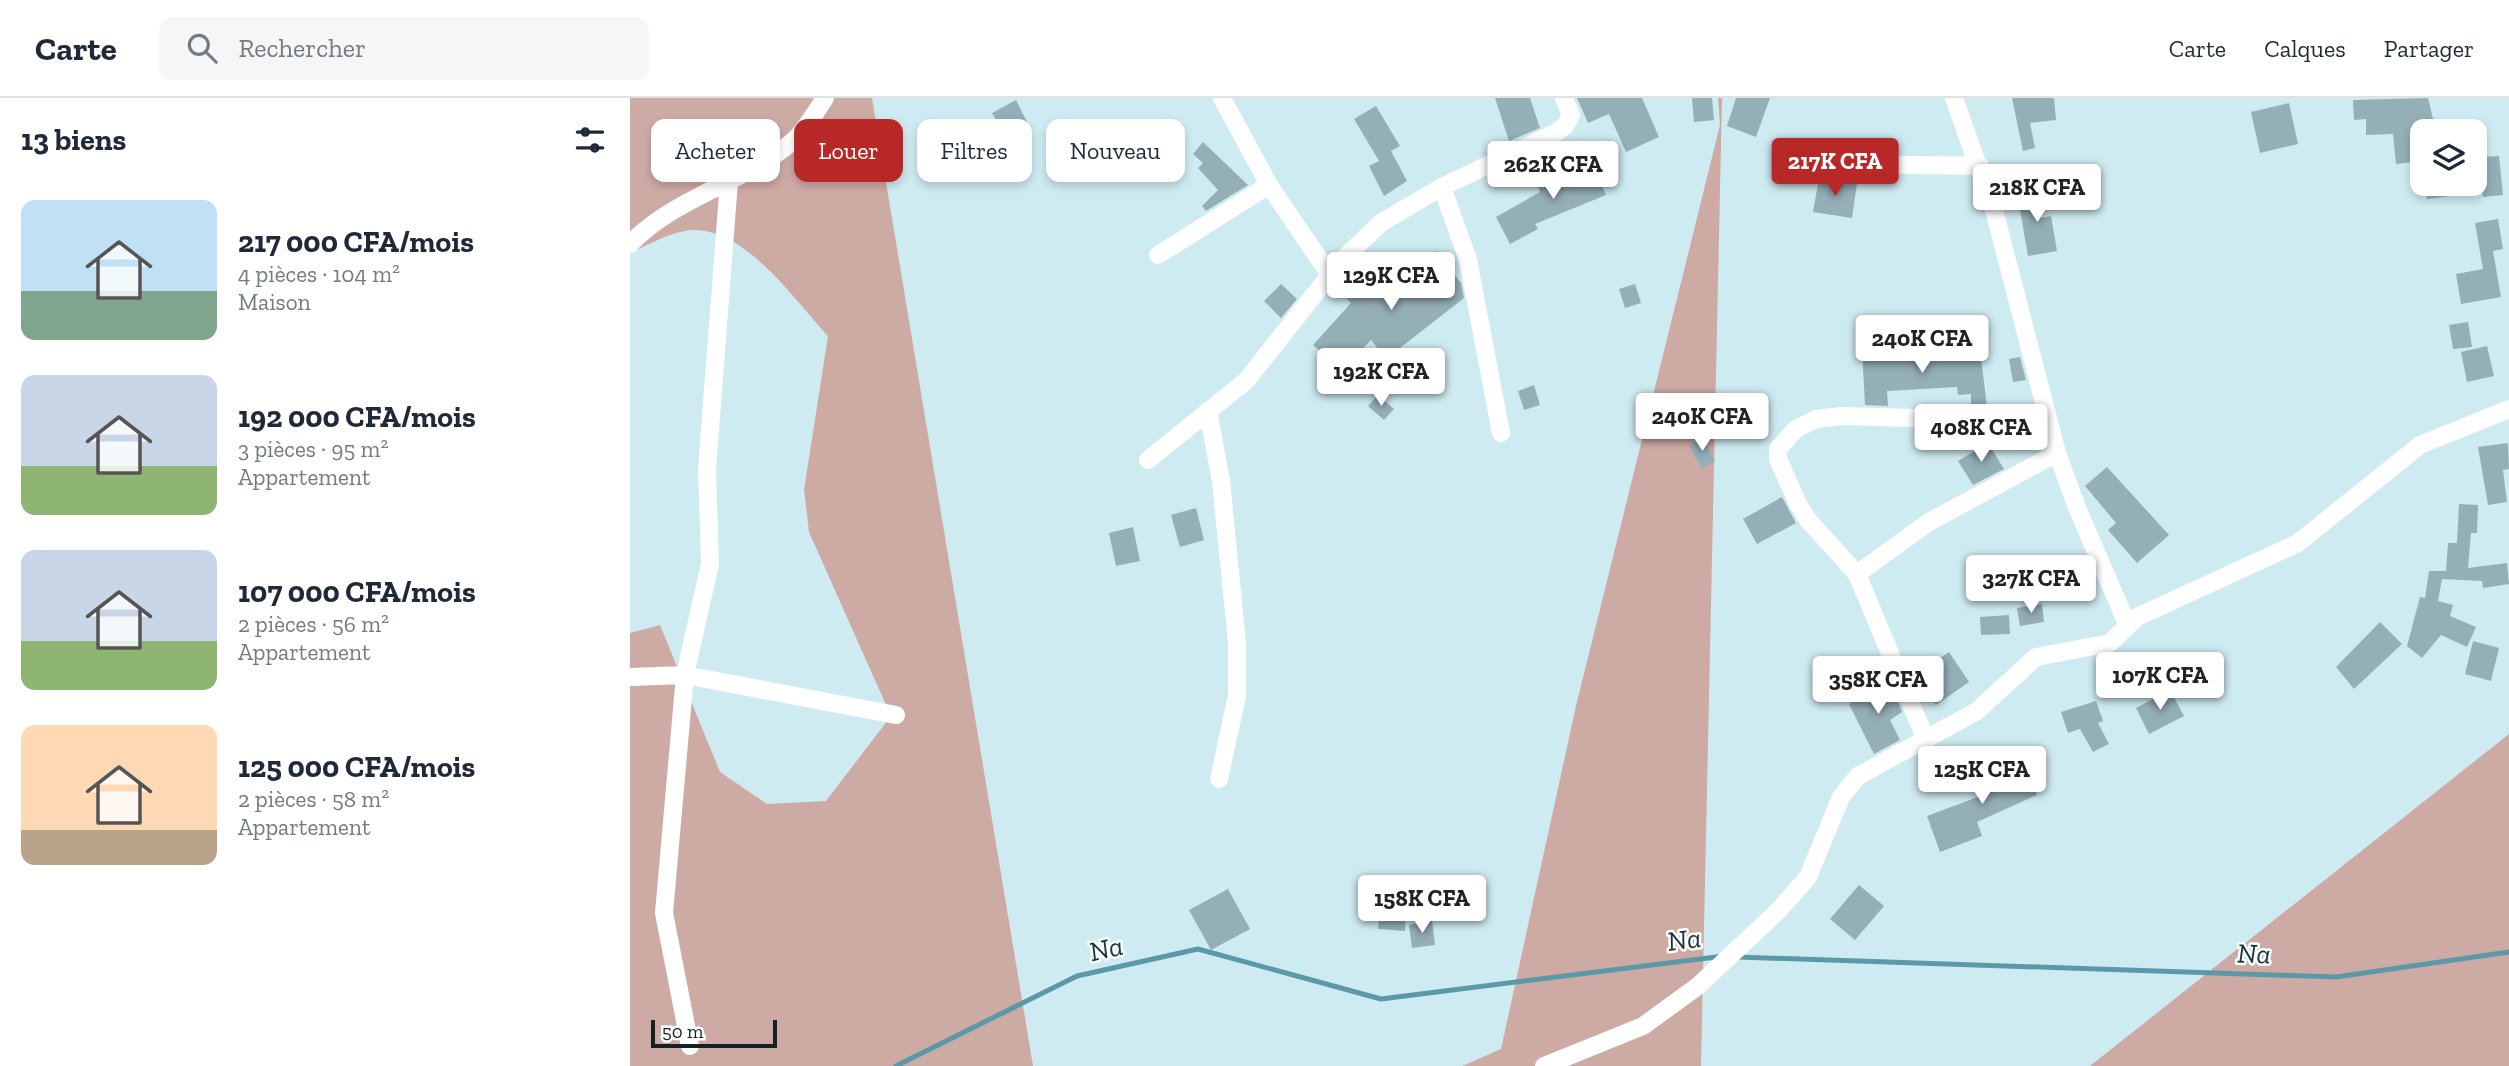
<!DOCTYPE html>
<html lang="fr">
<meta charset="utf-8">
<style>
:root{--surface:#fff;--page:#f6f6f7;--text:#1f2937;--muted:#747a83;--line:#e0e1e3;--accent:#b72826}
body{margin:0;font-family:"Zilla Slab",serif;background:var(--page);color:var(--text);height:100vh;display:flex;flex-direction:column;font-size:26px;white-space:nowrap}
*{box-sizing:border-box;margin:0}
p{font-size:23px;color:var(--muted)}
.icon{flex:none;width:38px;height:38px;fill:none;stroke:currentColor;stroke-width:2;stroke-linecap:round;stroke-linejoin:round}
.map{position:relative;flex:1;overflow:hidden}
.side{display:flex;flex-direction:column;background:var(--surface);width:630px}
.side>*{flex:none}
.hud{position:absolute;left:21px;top:21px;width:665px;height:63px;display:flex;gap:14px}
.tools{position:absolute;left:1780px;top:21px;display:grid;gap:14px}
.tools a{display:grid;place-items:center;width:77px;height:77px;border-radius:14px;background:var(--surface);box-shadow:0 4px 10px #0003;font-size:35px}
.scale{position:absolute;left:21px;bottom:18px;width:126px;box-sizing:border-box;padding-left:7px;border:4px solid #172124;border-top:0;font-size:19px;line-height:24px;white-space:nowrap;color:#172124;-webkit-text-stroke:5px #fff;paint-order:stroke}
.price{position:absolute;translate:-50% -60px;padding:0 16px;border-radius:7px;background:#fff;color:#222;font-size:23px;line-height:46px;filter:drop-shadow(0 2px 4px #0008)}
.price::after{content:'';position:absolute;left:50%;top:42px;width:21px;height:16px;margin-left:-10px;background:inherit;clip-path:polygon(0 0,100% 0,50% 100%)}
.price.on{background:var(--accent);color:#fff}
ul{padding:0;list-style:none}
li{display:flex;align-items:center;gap:21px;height:175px;padding:0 21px}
li span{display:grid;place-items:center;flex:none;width:196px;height:140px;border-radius:14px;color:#555}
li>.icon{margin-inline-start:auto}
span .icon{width:84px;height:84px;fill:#fffc;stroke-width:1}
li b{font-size:30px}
h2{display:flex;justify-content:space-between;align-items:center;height:84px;padding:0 21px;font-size:30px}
.tag{padding:0 24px;border-radius:14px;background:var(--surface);box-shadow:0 4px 10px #0003;font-size:24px;line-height:63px}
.tag.on{background:var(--accent);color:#fff}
header{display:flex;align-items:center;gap:42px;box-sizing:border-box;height:98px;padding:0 35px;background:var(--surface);border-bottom:2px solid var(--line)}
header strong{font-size:33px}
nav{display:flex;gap:38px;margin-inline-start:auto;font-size:24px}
.search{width:490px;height:63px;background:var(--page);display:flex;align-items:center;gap:18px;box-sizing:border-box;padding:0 24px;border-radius:14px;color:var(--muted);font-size:26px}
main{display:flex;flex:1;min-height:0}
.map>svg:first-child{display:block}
</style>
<header>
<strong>Carte</strong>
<div class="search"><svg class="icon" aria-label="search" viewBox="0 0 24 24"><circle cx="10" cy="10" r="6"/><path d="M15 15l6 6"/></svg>Rechercher</div>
<nav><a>Carte</a><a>Calques</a><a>Partager</a></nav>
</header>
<main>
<section class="side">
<h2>13 biens<svg class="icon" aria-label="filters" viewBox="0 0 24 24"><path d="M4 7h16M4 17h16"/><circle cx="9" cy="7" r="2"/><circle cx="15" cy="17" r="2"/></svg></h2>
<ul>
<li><span style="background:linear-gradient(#bfe0f5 65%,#7fa58c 0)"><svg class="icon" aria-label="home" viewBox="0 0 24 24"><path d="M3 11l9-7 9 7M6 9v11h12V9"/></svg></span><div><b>217 000 CFA/mois</b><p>4 pièces · 104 m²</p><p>Maison</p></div></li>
<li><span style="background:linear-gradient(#c9d6e8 65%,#8fb573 0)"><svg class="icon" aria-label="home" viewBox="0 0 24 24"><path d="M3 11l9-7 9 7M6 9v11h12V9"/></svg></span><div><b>192 000 CFA/mois</b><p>3 pièces · 95 m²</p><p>Appartement</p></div></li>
<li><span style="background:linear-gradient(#c9d6e8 65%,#8fb573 0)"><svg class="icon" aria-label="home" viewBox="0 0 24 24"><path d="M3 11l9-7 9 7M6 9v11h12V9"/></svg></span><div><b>107 000 CFA/mois</b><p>2 pièces · 56 m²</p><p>Appartement</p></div></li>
<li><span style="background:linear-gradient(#ffd9b3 75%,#b9a48a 0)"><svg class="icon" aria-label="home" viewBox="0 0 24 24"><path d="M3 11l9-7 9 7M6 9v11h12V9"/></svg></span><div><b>125 000 CFA/mois</b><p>2 pièces · 58 m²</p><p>Appartement</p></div></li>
</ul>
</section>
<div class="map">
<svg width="1879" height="968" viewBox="0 0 1879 968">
<rect width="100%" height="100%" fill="#cfebf2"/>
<path fill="#ceaaa5" d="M0 0H242L403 968H0V535L30 527 90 674 137 706 196 703 261 618 179 434 174 392 198 238C163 201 108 118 50 134 33 138 16 148 0 155Z
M1088 0H1092L1071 968H832L871 951 946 608 1090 27Z
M1879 636V968H1460Z"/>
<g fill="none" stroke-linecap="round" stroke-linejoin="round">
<path stroke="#5b99a9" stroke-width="5" d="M1107 859 1706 879 1879 854
M266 968 447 878 568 851 751 901 1094 858"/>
</g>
<path fill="#95afb7" d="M865 0H900L910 30 879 43Z
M947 0H1012L1029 39 996 54 979 16 958 25Z
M1062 0H1082L1084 22 1064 24Z
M1106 0H1140L1126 39 1097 28Z
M1382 0H1424L1426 22 1400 25 1405 50 1393 53Z
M1798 0 1805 29 1792 31V63L1766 66 1763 36 1736 37V21L1724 22 1723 2Z
M386 2 402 34 379 46 362 15Z
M1659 5 1668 46 1630 55 1621 14Z
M746 8 770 48 761 53 777 83 754 98 739 68 749 63 724 21Z
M573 44 618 87 576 113 572 108 588 92 568 70 573 65 563 56Z
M1869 58 1873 97 1853 99 1852 94 1844 95V66H1850V59Z
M960 61 976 97 905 126 908 131 880 146 866 119 910 94 908 89 932 78 931 74Z
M1189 80 1227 85 1222 120 1183 114Z
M1796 86H1843V95L1797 101Z
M1393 91 1414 93 1411 120 1421 118 1427 153 1398 158 1390 112Z
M1868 121 1873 151 1863 153 1871 199 1831 206 1826 176 1853 171 1845 125Z
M806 153 831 185 834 200 756 261 741 242 712 273 683 247 721 205 710 194 726 177 748 199Z
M651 186 667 201 651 220 634 203Z
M1005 186 1011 205 995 210 989 191Z
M1838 224 1842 249 1823 251 1819 227Z
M1255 248 1256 261 1324 257 1323 254 1350 251 1357 309H1341V296L1328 297 1327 289 1257 293 1258 308 1235 307 1232 250Z
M1857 248 1864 278 1837 284 1831 254Z
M1390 259 1396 282 1383 284 1379 261Z
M904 287 910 307 894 312 888 293Z
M748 297 764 311 754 322 738 308Z
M1073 340 1085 363 1072 371 1059 348Z
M1358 345 1374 371 1343 387 1328 363Z
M1878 345 1879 371 1873 372 1877 404 1858 407 1848 349Z
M1477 369 1539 437 1507 465 1478 432 1486 425 1455 388Z
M1152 399 1166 425 1127 446 1113 421Z
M1829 406 1848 407 1847 435H1841L1838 470 1877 465 1879 486 1853 490 1852 483 1812 481 1808 503 1823 507 1820 518 1846 529 1837 549 1811 537 1792 560 1777 548 1790 499 1795 500 1799 473H1816L1818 445H1827Z
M566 410 574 442 550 449 541 417Z
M503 429 510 463 486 468 479 435Z
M1412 506 1414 524 1390 528 1387 510Z
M1379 517 1380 536 1351 537 1350 519Z
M1750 524 1772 546 1724 591 1706 569Z
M1843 543 1869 550 1861 583 1835 576Z
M1319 554 1339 584 1306 607 1298 596 1291 601 1282 579Z
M1259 582 1272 614 1260 622 1270 642 1244 656 1219 606Z
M1540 592 1554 618 1519 636 1506 610Z
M1466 603 1473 623 1468 625 1479 646 1463 654 1450 631 1438 635 1431 614Z
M1391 661 1407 697 1347 724 1352 738 1310 754 1297 718 1356 696 1349 680Z
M1229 787 1254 808 1225 842 1200 821Z
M598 791 620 831 581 852 559 812Z
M750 812 776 814 775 833 748 831Z
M802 823 805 847 782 850 779 827Z"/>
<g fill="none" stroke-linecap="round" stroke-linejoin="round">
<path stroke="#fff" stroke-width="18" d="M592 0 639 87 700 177
M1324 0 1365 116 1427 355 1448 412 1498 528
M1150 50C1215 71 1283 66 1350 68
M812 89 838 162 871 335
M0 146C45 99 114 85 163 43 176 31 185 15 195 0
M528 157 639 87
M578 313 591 383 607 545V598L589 681
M518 362 616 283 710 164 752 124 812 89 927 34 935 28 941 17 934 0
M1227 476 1299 424 1427 355
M0 579 55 577 266 617
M1296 642 1227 476 1178 422 1168 406 1148 361V351L1166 331 1186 321 1211 318 1320 321 1418 319
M60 948 34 815 55 577 80 466 77 371 99 83
M914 968 1013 928 1068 888 1149 812 1178 779 1211 699 1228 678 1347 613 1406 559 1480 545 1507 519 1668 445 1790 347 1879 311"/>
</g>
<g text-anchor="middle" stroke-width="5" stroke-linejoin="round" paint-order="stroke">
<g font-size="28" font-style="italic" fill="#16363e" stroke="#fff">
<text transform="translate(1054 841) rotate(-7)" y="10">Na</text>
<text transform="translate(476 850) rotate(-13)" y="10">Na</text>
<text transform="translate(1624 855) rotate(2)" y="10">Na</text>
</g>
</g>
</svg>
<div class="tools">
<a><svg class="icon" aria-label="layers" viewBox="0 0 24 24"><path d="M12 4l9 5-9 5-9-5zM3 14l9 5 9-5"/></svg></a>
</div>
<div class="scale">50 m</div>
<b class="price on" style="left:1205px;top:100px">217K CFA</b>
<b class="price" style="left:923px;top:103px">262K CFA</b>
<b class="price" style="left:1407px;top:126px">218K CFA</b>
<b class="price" style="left:761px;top:214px">129K CFA</b>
<b class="price" style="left:1292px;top:277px">240K CFA</b>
<b class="price" style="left:751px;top:310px">192K CFA</b>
<b class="price" style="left:1072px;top:355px">240K CFA</b>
<b class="price" style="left:1351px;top:366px">408K CFA</b>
<b class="price" style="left:1401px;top:517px">327K CFA</b>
<b class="price" style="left:1530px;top:614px">107K CFA</b>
<b class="price" style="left:1248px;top:618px">358K CFA</b>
<b class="price" style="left:1352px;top:708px">125K CFA</b>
<b class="price" style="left:792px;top:837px">158K CFA</b>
<div class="hud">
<a class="tag">Acheter</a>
<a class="tag on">Louer</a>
<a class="tag">Filtres</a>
<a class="tag">Nouveau</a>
</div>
</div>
</main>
